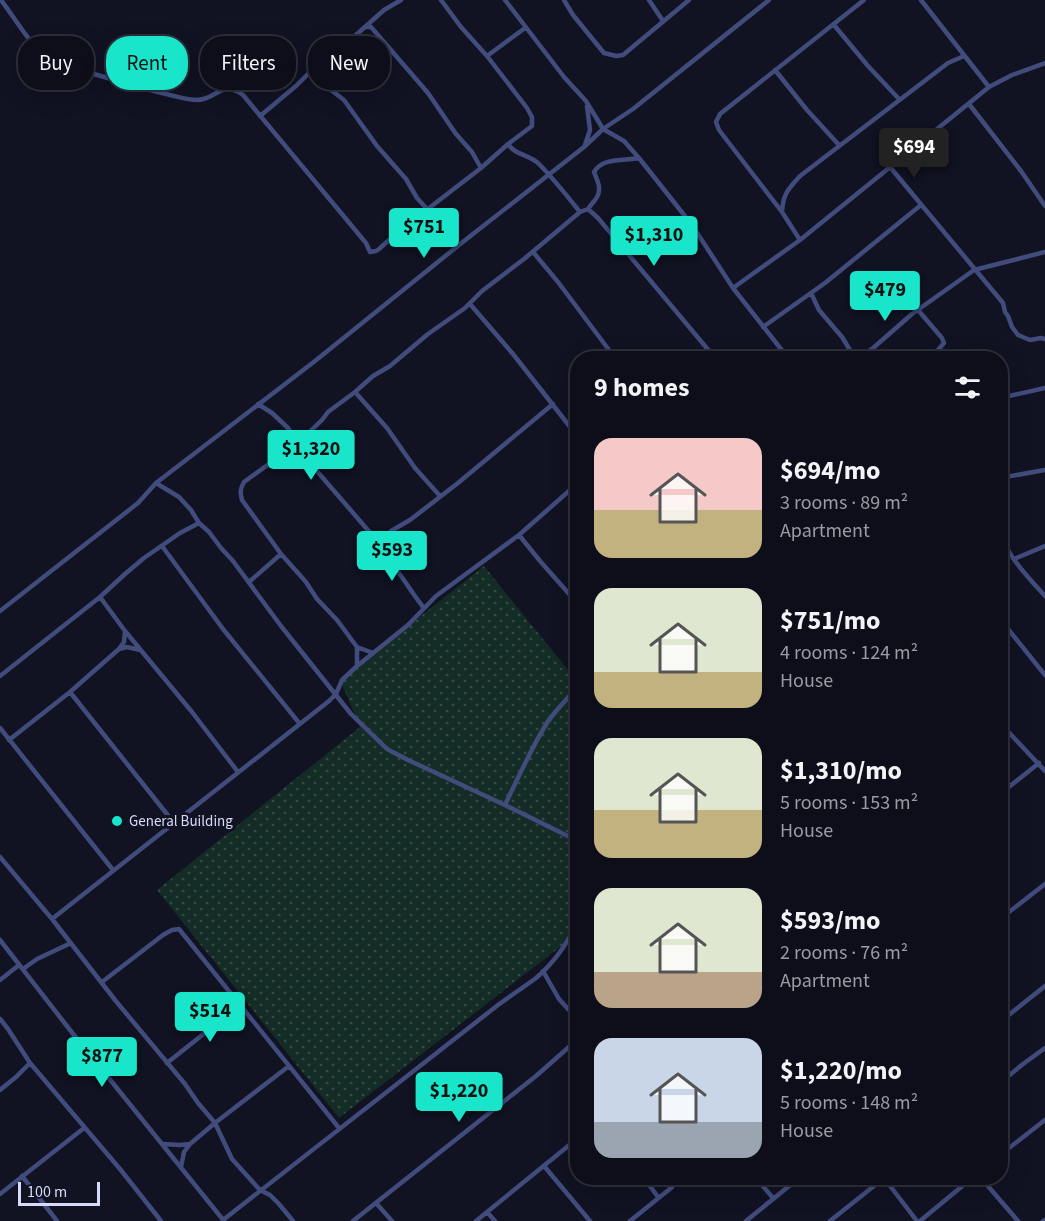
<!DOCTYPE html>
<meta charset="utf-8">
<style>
:root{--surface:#0d0e1a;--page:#1b1c27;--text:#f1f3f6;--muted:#9a9ca2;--line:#2d2e39;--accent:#18e5ca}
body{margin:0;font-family:"Source Sans 3",sans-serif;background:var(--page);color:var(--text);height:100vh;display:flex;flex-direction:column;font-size:22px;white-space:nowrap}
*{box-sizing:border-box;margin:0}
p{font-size:20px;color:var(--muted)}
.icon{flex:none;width:33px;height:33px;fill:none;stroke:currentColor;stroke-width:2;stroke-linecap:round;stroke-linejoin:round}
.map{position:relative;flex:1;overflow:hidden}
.sheet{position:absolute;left:570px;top:351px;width:438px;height:834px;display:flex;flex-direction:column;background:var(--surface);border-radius:24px;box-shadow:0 6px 24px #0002,0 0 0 2px var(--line)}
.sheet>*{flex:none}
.top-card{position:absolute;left:18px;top:36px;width:462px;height:54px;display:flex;gap:12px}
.scale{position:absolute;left:18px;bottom:15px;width:82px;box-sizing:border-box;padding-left:6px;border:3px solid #d6dbfb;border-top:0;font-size:16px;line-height:21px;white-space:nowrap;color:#d6dbfb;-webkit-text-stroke:4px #111222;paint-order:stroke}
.price{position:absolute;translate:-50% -51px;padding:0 14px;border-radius:6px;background:var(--accent);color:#111;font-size:20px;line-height:39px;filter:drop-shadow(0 2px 3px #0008)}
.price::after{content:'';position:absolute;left:50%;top:36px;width:18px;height:14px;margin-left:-9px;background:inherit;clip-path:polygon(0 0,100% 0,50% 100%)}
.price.current{background:#222;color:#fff}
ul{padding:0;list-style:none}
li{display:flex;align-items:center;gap:18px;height:150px;padding:0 24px}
li span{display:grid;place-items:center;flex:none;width:168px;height:120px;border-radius:18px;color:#555}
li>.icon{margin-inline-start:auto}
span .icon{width:72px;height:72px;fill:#fffc;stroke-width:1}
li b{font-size:26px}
h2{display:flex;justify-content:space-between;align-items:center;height:72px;padding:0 24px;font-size:26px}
.tag{padding:0 21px;border-radius:24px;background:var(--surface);box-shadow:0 6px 24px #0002,0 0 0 2px var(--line);font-size:21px;line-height:54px}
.tag.current{background:var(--accent);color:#111}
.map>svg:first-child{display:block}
</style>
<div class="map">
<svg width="1045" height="1221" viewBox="0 0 1045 1221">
<defs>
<pattern id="grass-dots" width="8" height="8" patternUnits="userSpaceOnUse" patternTransform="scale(1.5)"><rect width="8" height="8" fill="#142c26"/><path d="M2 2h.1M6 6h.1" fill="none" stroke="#354a46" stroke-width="1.8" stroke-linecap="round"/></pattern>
</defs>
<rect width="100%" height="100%" fill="#111222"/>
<path fill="url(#grass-dots)" d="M484 566 576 680H577V934L339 1118 157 890 360 727 340 680Z"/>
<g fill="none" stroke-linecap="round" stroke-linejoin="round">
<path stroke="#414c7d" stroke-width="4.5" d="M1 0C14 17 31 46 47 58 60 69 78 70 94 74 119 81 144 89 170 95 179 97 188 100 197 100 216 100 222 79 243 95L366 243 370 252 376 251 379 249 398 232 481 168 508 144 532 126V117L527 108 487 56 461 27 441 0
M505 0 564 77 586 101 603 129 624 141 639 158 692 225 733 288 788 358
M564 0 573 15 604 53 616 56 623 55 689 0
M649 0 663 21
M921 0 989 87
M834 25 868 66 899 99
M365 27H371L428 93 456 134 472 152 481 168
M487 56 525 28
M313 69 331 90 344 100 377 146 406 179 417 198 428 210
M775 70 807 110 839 145
M969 104 1021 171 1045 206
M260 116 296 86 318 64 356 35 384 10 401 0
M585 145 590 130 587 106
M890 167 1003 303 1005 312 1008 316 1012 327 1018 335 1030 340 1041 338 1045 339
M588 209C591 204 595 201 597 197 602 188 597 180 594 172 603 157 624 161 639 158
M580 212 588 209 598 218 715 358
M782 212C783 194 788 189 800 176L948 63 964 56
M800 240 782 212 719 130 716 122 720 114 864 0
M533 252 558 282 615 358
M733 288 800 240 989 87 1012 75 1045 63
M811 293 819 310 842 337 853 355 859 357 872 349 912 314 974 270 1045 252
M470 304 513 354 578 437
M918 310 942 338 944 343 931 358
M763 327 825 283 921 205
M355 392 387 428 415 468 440 496
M1000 398 1045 388
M258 404 272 413 288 428 316 470 379 543C385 556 393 565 401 576 409 587 415 597 424 608
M1000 478 1045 470
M156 483 179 497 191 510 199 523 209 532 221 548 233 561 281 626 351 714 387 749 408 760 505 805 578 841
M1000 529C1003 552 1029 578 1045 596
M519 535 540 561 570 595 578 609
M379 543 391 531 410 520 458 483 553 404
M162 546 223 629 300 724
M1014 559 1045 546
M249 582 281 554
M570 595 578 588
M100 597 125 631 192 712 238 772
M0 611 138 503 156 483 315 361 459 245 584 147 603 129 633 109 769 0
M1000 619 1045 675
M357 647V666
M119 649 127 647 140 650
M373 653 357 647 337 620 317 599 306 582 281 554 242 500C240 492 240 489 244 482L298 443 322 420 328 412 355 392 373 376 390 366 428 334 465 308 482 291 524 259 580 212C568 197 552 177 539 164 529 154 516 156 508 144
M0 676 100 597 125 574 144 558 180 533 199 523
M70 692 174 823
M1000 723 1045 771
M0 728 113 870
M9 740 70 692 119 649 124 642 125 631
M1000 794 1039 763
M505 805C518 778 530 751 545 726 554 711 567 700 578 686
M0 857 52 919 115 1000 185 1084 198 1103 215 1123 232 1159 260 1190 270 1195 279 1204 293 1221
M52 919 329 701 336 694 342 680 357 666 408 625 436 596 519 535 578 483
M1000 919 1045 884
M0 940 70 1030 224 1221
M23 969 37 959 71 943
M543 971 559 999 578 1020
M0 980 19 965
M102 982 163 935 172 930 179 929 339 1128
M0 1019 8 1029 30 1063 120 1169 161 1221
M1000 1022 1045 986
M167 1063 240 1005
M1000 1083 1023 1064 1045 1048
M0 1090 16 1077 30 1063
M163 1144 180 1145 190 1144
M1000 1155 1045 1120
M544 1166 590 1221
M181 1167 184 1152 190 1144 215 1123 289 1066
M22 1176 57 1221
M644 1178 658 1197
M753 1178 761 1184 773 1198
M884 1178 917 1221
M981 1178 1018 1221
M0 1194 84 1128
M376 1203 392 1221
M487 1212 495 1221
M223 1220 498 1005C510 996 524 987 536 978 554 963 568 942 578 922
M353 1221 536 1076 578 1039
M476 1221 578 1138
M630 1221 671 1188 680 1178
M746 1221 799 1178
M830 1221 884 1178
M920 1221 972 1178
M1043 1221 1045 1220"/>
</g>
<circle fill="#18e5ca" stroke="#111222" stroke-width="2" cx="117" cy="821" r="6"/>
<g text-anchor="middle" stroke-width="6" stroke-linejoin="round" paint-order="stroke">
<g font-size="15" fill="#d6dbfb" stroke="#111222" text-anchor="start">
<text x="129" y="826">General Building</text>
</g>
</g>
</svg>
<div class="scale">100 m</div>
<b class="price current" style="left:914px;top:179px">$694</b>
<b class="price" style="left:424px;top:259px">$751</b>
<b class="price" style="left:654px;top:267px">$1,310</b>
<b class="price" style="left:885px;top:322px">$479</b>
<b class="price" style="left:311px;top:481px">$1,320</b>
<b class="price" style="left:392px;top:582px">$593</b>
<b class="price" style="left:210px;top:1043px">$514</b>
<b class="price" style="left:102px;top:1088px">$877</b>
<b class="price" style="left:459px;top:1123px">$1,220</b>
<div class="top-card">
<a class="tag">Buy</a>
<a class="tag current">Rent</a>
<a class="tag">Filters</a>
<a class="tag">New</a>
</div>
<section class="sheet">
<h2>9 homes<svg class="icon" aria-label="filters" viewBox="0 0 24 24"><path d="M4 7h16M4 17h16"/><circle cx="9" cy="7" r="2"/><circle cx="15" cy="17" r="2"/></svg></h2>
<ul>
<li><span style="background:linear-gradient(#f6c9c9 60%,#c2b280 0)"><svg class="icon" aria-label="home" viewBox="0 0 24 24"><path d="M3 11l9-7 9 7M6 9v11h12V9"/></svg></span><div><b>$694/mo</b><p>3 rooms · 89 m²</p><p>Apartment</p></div></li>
<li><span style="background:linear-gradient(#dfe7d0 70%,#c2b280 0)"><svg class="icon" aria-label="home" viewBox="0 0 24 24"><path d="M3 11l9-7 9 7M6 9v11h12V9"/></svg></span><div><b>$751/mo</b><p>4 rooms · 124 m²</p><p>House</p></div></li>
<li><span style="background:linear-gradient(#dfe7d0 60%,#c2b280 0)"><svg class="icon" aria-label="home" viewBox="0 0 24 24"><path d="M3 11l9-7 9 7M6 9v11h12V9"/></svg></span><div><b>$1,310/mo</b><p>5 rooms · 153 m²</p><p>House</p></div></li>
<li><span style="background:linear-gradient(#dfe7d0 70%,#b9a48a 0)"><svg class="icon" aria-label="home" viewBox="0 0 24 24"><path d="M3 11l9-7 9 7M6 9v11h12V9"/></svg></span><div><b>$593/mo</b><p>2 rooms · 76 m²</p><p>Apartment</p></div></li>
<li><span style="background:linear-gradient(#c9d6e8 70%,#9aa5b1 0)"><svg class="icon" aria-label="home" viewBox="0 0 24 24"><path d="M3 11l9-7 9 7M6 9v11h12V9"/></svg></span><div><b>$1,220/mo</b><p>5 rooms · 148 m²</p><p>House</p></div></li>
</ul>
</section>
</div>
